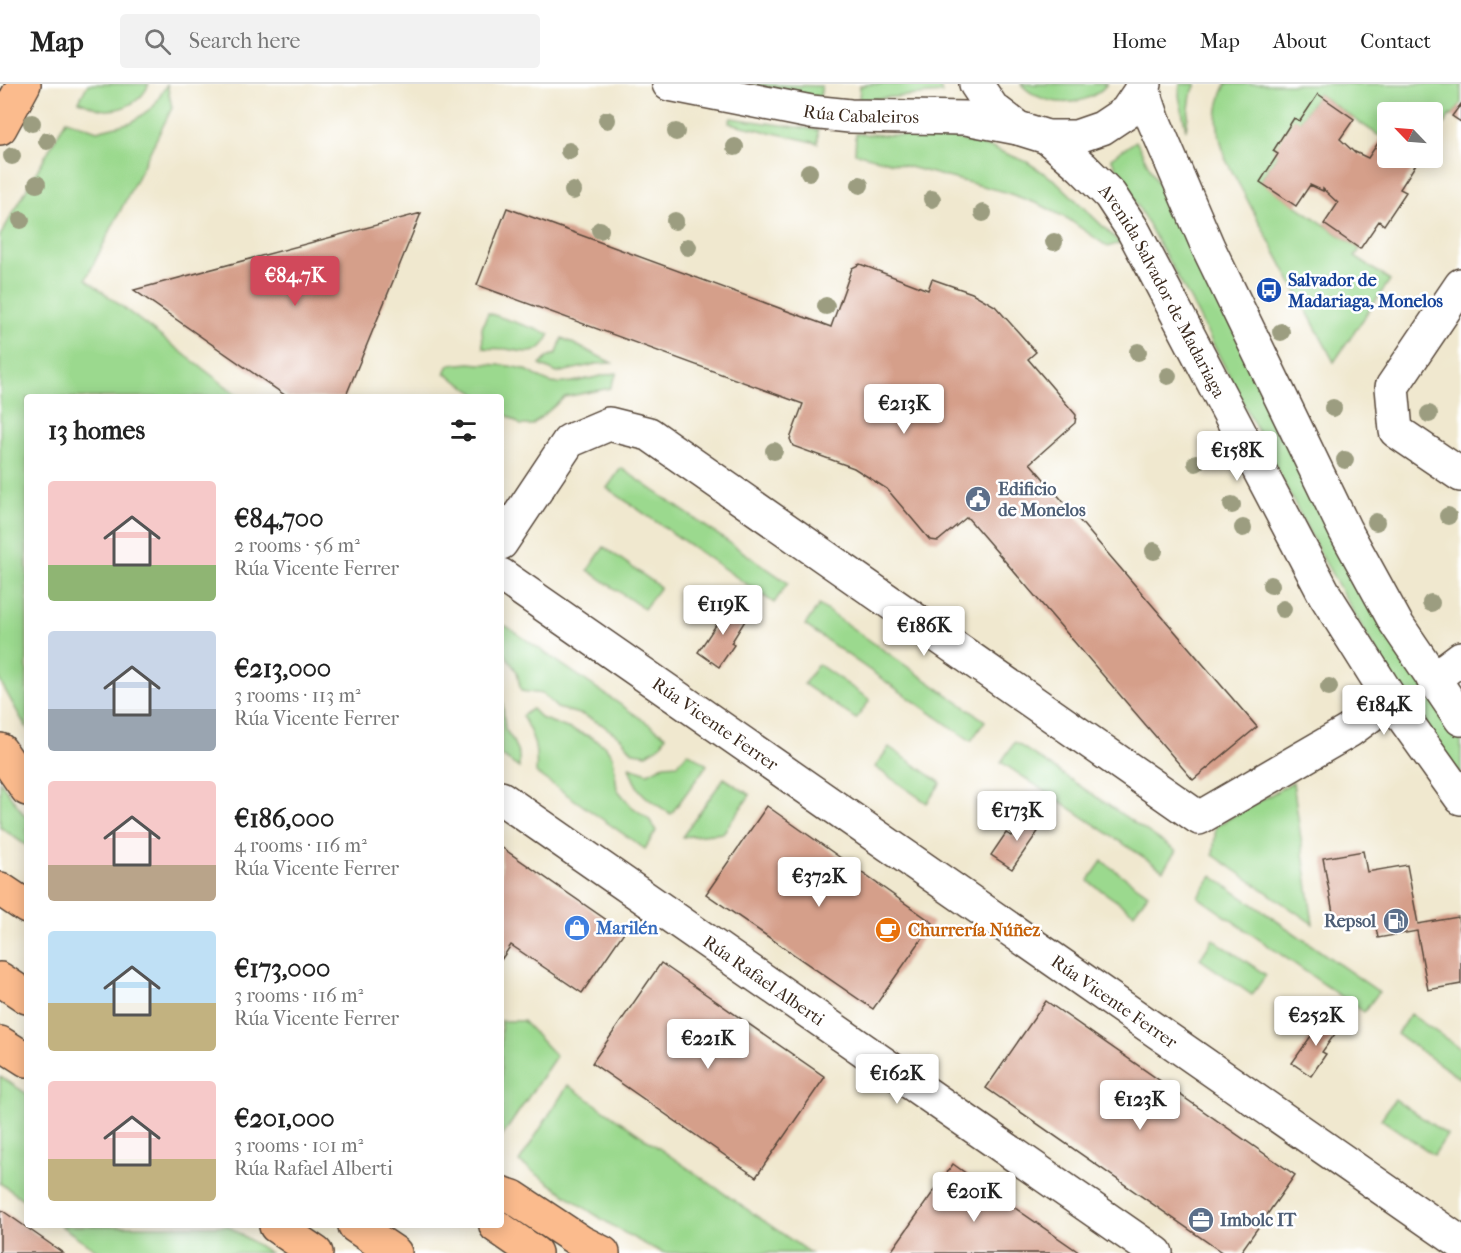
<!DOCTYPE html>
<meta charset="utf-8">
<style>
:root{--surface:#fff;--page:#f2f2f2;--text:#222;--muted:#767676;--line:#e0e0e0;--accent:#d1495b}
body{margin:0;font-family:"IM FELL French Canon",serif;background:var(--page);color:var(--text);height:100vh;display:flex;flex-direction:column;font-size:22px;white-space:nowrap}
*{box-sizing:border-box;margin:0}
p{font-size:20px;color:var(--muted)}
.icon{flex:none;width:33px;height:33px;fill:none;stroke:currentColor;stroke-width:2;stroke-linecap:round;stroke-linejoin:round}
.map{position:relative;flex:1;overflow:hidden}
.sheet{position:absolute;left:24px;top:310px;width:480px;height:834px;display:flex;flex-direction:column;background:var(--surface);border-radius:6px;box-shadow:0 3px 15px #0003}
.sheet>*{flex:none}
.needle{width:39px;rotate:295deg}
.controls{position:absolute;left:1377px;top:18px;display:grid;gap:12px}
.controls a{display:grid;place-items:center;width:66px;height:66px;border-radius:6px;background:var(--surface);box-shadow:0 3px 15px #0003;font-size:30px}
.price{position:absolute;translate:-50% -51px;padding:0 14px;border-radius:6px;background:#fff;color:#222;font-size:20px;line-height:39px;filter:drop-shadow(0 2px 3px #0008)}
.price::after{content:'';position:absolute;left:50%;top:36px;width:18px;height:14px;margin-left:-9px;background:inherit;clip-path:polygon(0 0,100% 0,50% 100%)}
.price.current{background:var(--accent);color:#fff}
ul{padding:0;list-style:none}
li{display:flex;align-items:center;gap:18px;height:150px;padding:0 24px}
li span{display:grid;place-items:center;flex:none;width:168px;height:120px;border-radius:6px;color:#555}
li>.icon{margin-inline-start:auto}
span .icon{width:72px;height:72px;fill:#fffc;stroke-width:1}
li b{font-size:26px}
h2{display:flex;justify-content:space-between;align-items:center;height:72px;padding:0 24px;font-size:26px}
header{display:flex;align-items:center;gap:36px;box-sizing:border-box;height:84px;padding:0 30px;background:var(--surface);border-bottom:2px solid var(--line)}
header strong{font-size:28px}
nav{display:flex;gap:33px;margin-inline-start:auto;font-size:21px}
.search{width:420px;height:54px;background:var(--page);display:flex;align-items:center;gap:15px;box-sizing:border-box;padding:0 21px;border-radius:6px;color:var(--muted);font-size:22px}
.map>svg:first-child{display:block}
</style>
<header>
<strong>Map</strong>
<div class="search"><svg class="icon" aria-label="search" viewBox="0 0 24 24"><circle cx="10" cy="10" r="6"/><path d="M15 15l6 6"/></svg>Search here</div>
<nav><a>Home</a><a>Map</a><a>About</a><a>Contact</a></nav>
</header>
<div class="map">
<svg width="1461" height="1169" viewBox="0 0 1461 1169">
<rect width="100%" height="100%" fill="#fff"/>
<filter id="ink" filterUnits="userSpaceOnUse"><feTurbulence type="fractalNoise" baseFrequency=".0167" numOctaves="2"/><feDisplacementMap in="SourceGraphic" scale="12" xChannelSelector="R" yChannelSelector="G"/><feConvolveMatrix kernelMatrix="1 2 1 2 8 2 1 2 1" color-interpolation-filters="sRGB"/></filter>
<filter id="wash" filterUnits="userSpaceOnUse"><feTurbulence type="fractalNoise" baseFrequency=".008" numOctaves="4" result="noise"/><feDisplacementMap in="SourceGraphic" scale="24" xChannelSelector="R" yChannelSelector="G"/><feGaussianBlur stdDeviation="1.35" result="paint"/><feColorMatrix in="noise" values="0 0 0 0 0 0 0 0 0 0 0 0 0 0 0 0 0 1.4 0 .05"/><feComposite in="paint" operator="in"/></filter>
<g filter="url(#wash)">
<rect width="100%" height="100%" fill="#f0e8cf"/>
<path fill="#9bd98e" stroke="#6b8256" stroke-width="1.5" d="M88 0H149C142 17 125 26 106 26 98 26 87 20 79 17Z
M167 0 172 24 86 195 240 313 27 314V645L0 597V152L66 36 97 47 132 38 154 22Z
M751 0 822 2 819 17Z
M871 0H939L942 9 859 16 860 2Z
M1021 0H1107C1087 25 1042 24 1021 0Z
M1180 0H1196L1191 11 1186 46 1179 12Z
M1226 0H1461V20L1452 32 1450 31 1433 56 1432 28H1388L1387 57 1318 10 1260 97 1360 165 1355 173 1390 196 1334 278 1226 76C1217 46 1212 29 1226 0Z
M731 34 818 46V59L729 39Z
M856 50 949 53 992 64 1027 78 1056 97 1120 159 1108 163 1068 135 1041 121 1005 108 855 69Z
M1136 57 1220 219 1425 604 1461 653V692L1402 613 1321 471 1191 217 1111 74Z
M488 229 550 250C539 273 529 269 507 265 499 264 490 265 483 264L482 244Z
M562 254 612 279 596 280 557 289 540 281 548 273 557 269Z
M470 279C485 281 513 280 526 286 535 290 542 297 552 299 567 302 599 291 617 289L610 304 565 313 532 341H521L501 327V314L481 313 445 289 449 281Z
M621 384 788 499 774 519 607 404Z
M604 463 660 503 644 525 588 486Z
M819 521 985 637 971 657 805 541Z
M501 542H506L666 652 660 662 647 670 633 668 621 654 601 640 583 631 557 624 543 610 521 607 517 588 501 564Z
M818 580 870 616 856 635 804 600Z
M501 601 505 645 512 655 519 671V684L501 671Z
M532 625 541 634 591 653 605 662 613 673 617 705 631 722 649 735 656 747 645 765 536 689C538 665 534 653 522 632Z
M1015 658 1176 767 1163 786 1001 678Z
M889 663 941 699 927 719 875 683Z
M688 668 707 681 671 730C648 715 637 711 629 683L648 689 664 681 678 680Z
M724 694 750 711 723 749 682 753Z
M0 697 27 735V762L0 743Z
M1293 698 1313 840 1213 771 1216 742Z
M1102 777 1148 810 1134 829 1088 797Z
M1212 792 1379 908 1364 928 1198 813Z
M1213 855 1266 891 1252 911 1200 875Z
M1410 930 1461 965V995L1397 950Z
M501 937H523L556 972 501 1054Z
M0 992 27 1010V1118L0 1099Z
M568 1001 810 1169H664C613 1147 566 1110 519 1078Z
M1395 1015 1447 1051 1434 1071 1381 1035Z
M61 1142H228L270 1169H101Z"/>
<g id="blocks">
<path fill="#d59f8a" d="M1318 10 1354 35 1340 55 1355 69V68L1368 74 1382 53 1388 57V74H1413L1418 77 1400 105 1406 108 1384 141 1379 137 1360 165 1324 140 1338 119 1323 105V107L1310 101 1296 122 1260 98 1278 70 1273 67 1294 34 1300 37Z
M1461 20V38L1452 32Z
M507 124 831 243 852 184 860 180 928 206 932 195 972 209 995 222 1036 268 1028 275 1076 331 1075 339 1030 379 1257 643 1193 696 967 433 938 457 930 456 887 405 854 384 793 362 790 355 803 320 477 201Z
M421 129 345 314H289L134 206Z
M730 520 748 532 731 559 734 561 719 583 698 568Z
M767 722 933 839 873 925 706 810Z
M1029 729 1044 739 1012 785 991 771 1006 749 1012 752Z
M501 763 624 848 582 909 511 861 501 876Z
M1363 767 1367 788 1407 781 1418 840 1458 833 1461 852V900L1428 906 1417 847 1378 854 1374 833 1335 840 1323 774Z
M661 879 825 993 756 1093 592 979Z
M1046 917 1295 1091 1240 1169H1223L986 1004Z
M1325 932 1340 943 1322 968 1326 970 1311 992 1292 979Z
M953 1080 1002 1115 1080 1169H890Z
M0 1125 59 1166 63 1169H0Z"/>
</g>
</g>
<g filter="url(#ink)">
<use href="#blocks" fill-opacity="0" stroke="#564639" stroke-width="1.5"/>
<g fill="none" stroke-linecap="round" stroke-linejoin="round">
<g stroke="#564639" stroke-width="36">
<g id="minor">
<path id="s1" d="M669 0 811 28 850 32 966 34 1018 44"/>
<path d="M976 0 992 24 1018 44 1047 53H1076L1102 44 1126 28 1145 0"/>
<path d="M1143 5 1153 35 1208 163 1345 446 1396 539 1461 635"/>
<path id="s2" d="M1047 53 1082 83 1110 111 1133 146 1325 511 1391 616 1461 714"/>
<path d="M1461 201 1392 303 1396 347 1461 391"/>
<path d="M501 459 569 357 609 340 649 350 1199 734 1349 647 1391 616"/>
<path id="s3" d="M501 491 1461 1159"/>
<path d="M1433 595 1461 574"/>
<path id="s4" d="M501 714 1156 1169"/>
</g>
</g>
<g stroke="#564639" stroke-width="36">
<path id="major" d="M0 44 24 0"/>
</g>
<g stroke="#564639" stroke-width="36">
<path id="highway" d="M0 666 27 705
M0 805 27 823
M0 895 27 913
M0 959 27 976
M501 1109 513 1113 581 1158 603 1169
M276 1142 316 1169
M355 1142 395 1169
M496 1142 535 1169"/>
</g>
<use href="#minor" stroke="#fff" stroke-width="33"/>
<use href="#major" stroke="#fbbb8d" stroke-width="33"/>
<use href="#highway" stroke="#fbbb8d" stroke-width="33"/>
</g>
<g fill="#9c9d80">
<circle cx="607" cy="36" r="9"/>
<circle cx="32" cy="39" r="9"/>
<circle cx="676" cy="48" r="9"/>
<circle cx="47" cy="57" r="9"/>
<circle cx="735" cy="63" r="9"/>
<circle cx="569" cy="67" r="9"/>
<circle cx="12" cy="72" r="9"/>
<circle cx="809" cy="88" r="9"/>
<circle cx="37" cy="100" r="9"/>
<circle cx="860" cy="101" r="9"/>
<circle cx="573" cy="107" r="9"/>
<circle cx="932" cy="115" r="9"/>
<circle cx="983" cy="129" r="9"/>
<circle cx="21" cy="136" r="9"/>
<circle cx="675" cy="137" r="9"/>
<circle cx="600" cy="146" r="9"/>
<circle cx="1054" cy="158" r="9"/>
<circle cx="688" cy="163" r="9"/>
<circle cx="826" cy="222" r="9"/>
<circle cx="1281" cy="248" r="9"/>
<circle cx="1138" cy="268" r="9"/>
<circle cx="1168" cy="292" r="9"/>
<circle cx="1333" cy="324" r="9"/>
<circle cx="1429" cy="330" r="9"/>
<circle cx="774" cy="367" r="9"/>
<circle cx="1345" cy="376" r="9"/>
<circle cx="1196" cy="379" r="9"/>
<circle cx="1232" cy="421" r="9"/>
<circle cx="1448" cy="432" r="9"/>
<circle cx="1376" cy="438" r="9"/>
<circle cx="1243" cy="444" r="9"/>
<circle cx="1154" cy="467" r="9"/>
<circle cx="1271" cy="501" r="9"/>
<circle cx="1431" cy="519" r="9"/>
<circle cx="1283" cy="525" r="9"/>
<circle cx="1329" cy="603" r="9"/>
</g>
</g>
<defs>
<g id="bus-disc" transform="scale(1.35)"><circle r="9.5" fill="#1a4fb4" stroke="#fff"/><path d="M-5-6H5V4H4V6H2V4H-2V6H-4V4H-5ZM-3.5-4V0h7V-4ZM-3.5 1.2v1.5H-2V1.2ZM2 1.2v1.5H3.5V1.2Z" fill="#fff"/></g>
<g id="civic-disc" transform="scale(1.35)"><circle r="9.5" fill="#5c6f8a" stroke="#fff"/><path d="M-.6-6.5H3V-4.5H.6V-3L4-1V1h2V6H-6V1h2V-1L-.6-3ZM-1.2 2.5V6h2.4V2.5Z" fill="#fff"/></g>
<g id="fuel-disc" transform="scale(1.35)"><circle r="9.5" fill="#5c6f8a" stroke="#fff"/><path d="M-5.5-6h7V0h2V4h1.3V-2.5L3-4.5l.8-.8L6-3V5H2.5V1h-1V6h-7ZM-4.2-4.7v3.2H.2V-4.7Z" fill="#fff"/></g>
<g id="shop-disc" transform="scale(1.35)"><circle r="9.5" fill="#3f7fe0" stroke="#fff"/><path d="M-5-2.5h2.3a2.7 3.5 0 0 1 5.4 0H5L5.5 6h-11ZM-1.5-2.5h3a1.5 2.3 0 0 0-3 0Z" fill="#fff"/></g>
<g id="cafe-disc" transform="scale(1.35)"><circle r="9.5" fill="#e8710a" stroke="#fff"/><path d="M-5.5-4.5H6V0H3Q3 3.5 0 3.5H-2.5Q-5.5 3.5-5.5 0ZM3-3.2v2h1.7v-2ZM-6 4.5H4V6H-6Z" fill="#fff"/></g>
<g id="office-disc" transform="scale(1.35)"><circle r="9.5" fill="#5c6f8a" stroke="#fff"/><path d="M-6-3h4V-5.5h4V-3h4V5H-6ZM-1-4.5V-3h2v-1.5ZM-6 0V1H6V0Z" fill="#fff"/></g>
</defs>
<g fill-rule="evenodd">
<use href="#bus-disc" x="1269" y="206"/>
<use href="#civic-disc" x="978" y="415"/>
<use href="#fuel-disc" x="1396" y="837"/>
<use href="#shop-disc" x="577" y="844"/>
<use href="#cafe-disc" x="888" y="846"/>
<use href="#office-disc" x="1201" y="1136"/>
</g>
<g text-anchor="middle" stroke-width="5" stroke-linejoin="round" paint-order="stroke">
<g font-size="18" fill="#3b2a1e" stroke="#fff">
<text dy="6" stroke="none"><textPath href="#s1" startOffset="195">Rúa Cabaleiros</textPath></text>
<text dy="6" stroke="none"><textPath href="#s2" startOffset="195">Avenida Salvador de Madariaga</textPath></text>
<text dy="6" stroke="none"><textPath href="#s3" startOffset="261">Rúa Vicente Ferrer</textPath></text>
<text dy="6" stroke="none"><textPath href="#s4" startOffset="320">Rúa Rafael Alberti</textPath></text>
<text dy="6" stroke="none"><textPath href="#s3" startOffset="747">Rúa Vicente Ferrer</textPath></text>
</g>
<g font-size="18" font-weight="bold" fill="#164399" stroke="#fff" text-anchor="start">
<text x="1288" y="202">Salvador de<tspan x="1288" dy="21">Madariaga, Monelos</tspan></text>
</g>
<g font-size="18" font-weight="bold" fill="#4e5e75" stroke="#fff" text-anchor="start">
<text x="998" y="411">Edificio<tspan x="998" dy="21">de Monelos</tspan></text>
<text x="1376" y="843" text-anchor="end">Repsol</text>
<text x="1220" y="1142">Imbolc IT</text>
</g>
<g font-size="18" font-weight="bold" fill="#366cbe" stroke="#fff" text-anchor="start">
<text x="596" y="850">Marilén</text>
</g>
<g font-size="18" font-weight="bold" fill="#c56008" stroke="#fff" text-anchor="start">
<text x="908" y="852">Churrería Núñez</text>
</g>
</g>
</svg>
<div class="controls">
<a><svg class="needle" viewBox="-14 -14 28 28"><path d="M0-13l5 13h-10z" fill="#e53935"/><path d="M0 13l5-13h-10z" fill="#767676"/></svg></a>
</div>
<b class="price current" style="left:295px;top:223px">€84.7K</b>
<b class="price" style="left:904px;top:351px">€213K</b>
<b class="price" style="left:1237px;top:398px">€158K</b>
<b class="price" style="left:723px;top:552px">€119K</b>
<b class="price" style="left:924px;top:573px">€186K</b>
<b class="price" style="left:1384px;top:652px">€184K</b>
<b class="price" style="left:1017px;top:758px">€173K</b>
<b class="price" style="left:819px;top:824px">€372K</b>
<b class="price" style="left:1316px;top:963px">€252K</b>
<b class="price" style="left:708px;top:986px">€221K</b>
<b class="price" style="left:897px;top:1021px">€162K</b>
<b class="price" style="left:1140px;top:1047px">€123K</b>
<b class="price" style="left:974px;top:1139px">€201K</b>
<section class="sheet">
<h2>13 homes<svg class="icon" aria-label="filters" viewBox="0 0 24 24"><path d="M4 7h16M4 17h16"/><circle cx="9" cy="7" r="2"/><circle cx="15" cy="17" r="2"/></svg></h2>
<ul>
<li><span style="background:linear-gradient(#f6c9c9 70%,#8fb573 0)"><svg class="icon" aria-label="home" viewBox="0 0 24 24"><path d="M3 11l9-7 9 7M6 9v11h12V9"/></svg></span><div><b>€84,700</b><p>2 rooms · 56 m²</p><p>Rúa Vicente Ferrer</p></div></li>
<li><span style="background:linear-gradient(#c9d6e8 65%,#9aa5b1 0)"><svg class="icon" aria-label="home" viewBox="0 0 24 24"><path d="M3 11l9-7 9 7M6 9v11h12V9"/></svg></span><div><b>€213,000</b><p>3 rooms · 113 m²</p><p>Rúa Vicente Ferrer</p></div></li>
<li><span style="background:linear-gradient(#f6c9c9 70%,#b9a48a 0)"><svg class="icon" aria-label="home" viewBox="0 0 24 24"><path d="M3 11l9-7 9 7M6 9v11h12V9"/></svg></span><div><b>€186,000</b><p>4 rooms · 116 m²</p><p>Rúa Vicente Ferrer</p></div></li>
<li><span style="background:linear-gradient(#bfe0f5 60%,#c2b280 0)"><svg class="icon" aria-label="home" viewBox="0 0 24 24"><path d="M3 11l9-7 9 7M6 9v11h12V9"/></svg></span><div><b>€173,000</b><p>3 rooms · 116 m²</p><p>Rúa Vicente Ferrer</p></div></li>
<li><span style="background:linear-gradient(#f6c9c9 65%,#c2b280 0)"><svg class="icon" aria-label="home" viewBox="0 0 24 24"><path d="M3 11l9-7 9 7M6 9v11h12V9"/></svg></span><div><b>€201,000</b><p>3 rooms · 101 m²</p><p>Rúa Rafael Alberti</p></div></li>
</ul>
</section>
</div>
